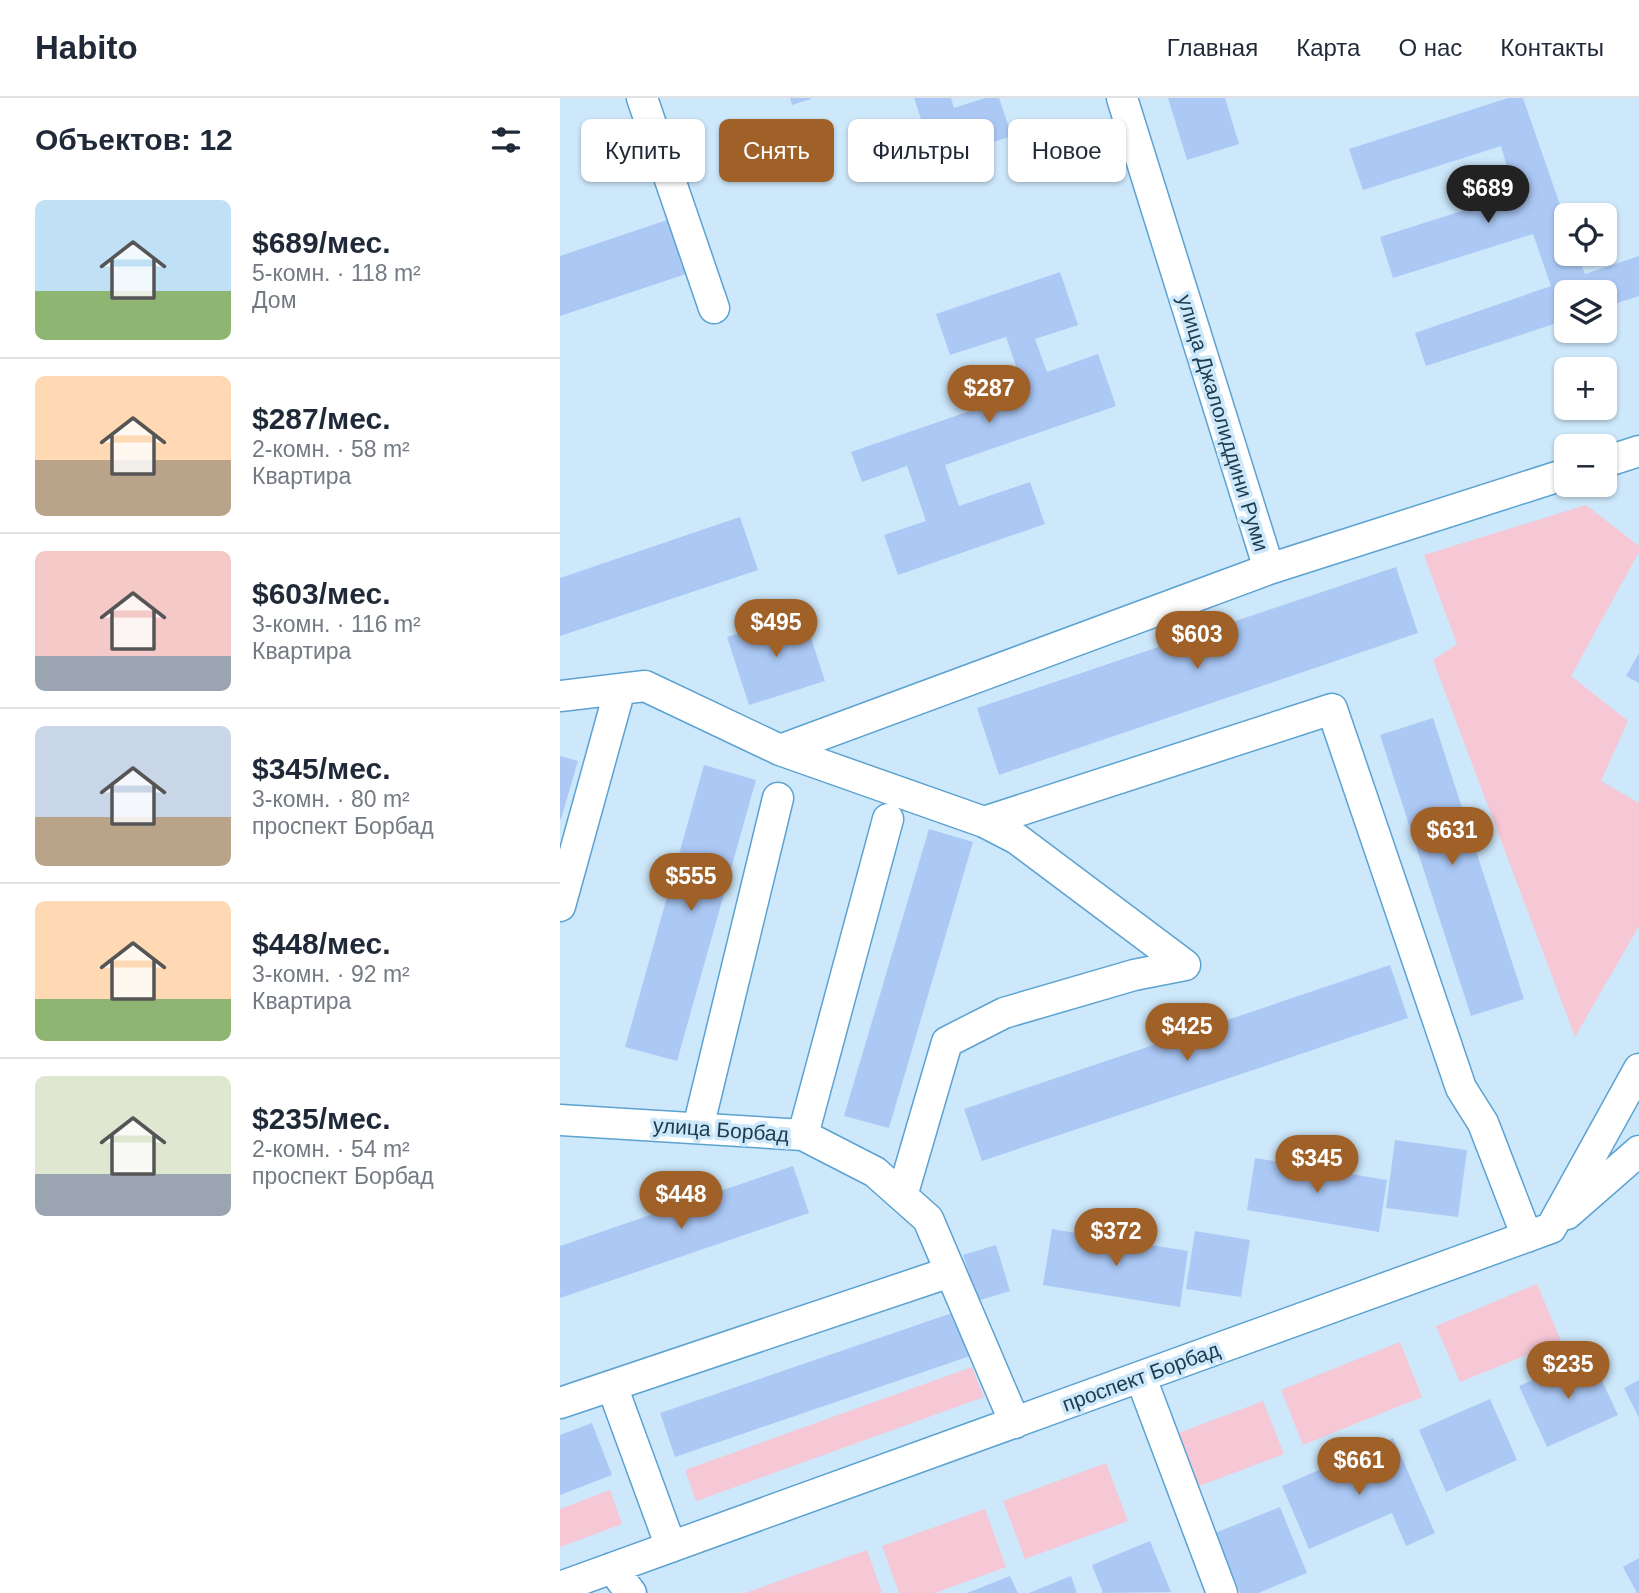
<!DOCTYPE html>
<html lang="ru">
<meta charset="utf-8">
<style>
:root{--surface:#fff;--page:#f2f2f3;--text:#1f2937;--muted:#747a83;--line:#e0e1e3;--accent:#a06129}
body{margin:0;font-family:Arial,sans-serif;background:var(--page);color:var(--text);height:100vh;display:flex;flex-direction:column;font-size:26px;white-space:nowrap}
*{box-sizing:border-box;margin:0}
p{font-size:23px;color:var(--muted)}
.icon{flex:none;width:38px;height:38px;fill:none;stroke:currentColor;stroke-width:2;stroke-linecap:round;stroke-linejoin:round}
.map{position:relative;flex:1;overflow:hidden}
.drawer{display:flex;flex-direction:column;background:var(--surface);width:560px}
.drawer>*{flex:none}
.top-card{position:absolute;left:21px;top:21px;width:665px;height:63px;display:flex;gap:14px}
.buttons{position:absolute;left:994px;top:105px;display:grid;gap:14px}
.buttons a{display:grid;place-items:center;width:63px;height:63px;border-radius:10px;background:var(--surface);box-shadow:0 2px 5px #0004;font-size:35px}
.price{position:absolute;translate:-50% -60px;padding:0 16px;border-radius:24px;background:var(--accent);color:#fff;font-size:23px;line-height:46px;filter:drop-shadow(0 2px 4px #0008)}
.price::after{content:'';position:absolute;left:50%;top:42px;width:21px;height:16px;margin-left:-10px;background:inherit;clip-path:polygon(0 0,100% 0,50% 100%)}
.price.current{background:#222;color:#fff}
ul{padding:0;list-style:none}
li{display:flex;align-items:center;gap:21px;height:175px;padding:0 35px}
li+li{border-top:2px solid var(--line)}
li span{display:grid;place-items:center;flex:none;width:196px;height:140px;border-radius:10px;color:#555}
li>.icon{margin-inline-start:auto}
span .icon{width:84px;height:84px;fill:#fffc;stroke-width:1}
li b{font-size:30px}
h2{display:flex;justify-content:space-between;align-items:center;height:84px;padding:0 35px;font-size:30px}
.pill{padding:0 24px;border-radius:10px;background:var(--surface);box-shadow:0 2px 5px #0004;font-size:24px;line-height:63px}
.pill.current{background:var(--accent);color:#fff}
header{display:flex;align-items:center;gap:42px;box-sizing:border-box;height:98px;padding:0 35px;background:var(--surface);border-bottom:2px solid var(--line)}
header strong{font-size:33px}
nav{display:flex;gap:38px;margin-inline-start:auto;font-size:24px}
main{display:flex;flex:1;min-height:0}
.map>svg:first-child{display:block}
</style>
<header>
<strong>Habito</strong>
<nav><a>Главная</a><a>Карта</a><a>О нас</a><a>Контакты</a></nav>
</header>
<main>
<section class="drawer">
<h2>Объектов: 12<svg class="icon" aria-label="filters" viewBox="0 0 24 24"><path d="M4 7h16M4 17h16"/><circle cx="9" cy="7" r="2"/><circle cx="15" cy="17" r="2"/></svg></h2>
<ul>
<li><span style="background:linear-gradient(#bfe0f5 65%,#8fb573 0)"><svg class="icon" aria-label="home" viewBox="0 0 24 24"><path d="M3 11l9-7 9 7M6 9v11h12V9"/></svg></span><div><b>$689/мес.</b><p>5-комн. · 118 m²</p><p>Дом</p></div></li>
<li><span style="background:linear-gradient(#ffd9b3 60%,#b9a48a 0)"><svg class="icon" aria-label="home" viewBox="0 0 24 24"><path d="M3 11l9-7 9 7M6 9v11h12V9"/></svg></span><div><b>$287/мес.</b><p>2-комн. · 58 m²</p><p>Квартира</p></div></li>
<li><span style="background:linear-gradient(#f6c9c9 75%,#9aa5b1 0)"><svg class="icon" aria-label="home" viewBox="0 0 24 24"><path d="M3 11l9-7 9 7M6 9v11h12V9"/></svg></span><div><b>$603/мес.</b><p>3-комн. · 116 m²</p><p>Квартира</p></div></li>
<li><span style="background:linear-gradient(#c9d6e8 65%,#b9a48a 0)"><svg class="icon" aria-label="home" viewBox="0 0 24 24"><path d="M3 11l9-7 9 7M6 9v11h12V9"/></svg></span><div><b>$345/мес.</b><p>3-комн. · 80 m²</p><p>проспект Борбад</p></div></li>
<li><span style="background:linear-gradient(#ffd9b3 70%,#8fb573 0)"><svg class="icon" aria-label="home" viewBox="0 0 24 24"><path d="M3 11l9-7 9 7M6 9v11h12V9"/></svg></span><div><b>$448/мес.</b><p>3-комн. · 92 m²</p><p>Квартира</p></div></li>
<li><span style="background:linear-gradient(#dfe7d0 70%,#9aa5b1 0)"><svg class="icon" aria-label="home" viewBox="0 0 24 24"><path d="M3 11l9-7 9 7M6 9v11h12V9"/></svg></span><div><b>$235/мес.</b><p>2-комн. · 54 m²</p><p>проспект Борбад</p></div></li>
</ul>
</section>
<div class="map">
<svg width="1079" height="1495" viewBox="0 0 1079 1495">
<rect width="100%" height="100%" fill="#cde8fb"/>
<path fill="#f6c7d5" d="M1026 407 1079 448V454L1011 578 1068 623 1041 683 1079 705V828L1015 939 873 562 897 546 864 457Z
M977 1186 1001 1243 900 1284 876 1228Z
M840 1244 862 1299 743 1347 721 1292Z
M412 1269 424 1299 136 1403 125 1372Z
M703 1303 724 1356 639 1388 619 1335Z
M546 1365 568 1423 465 1461 443 1403Z
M50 1392 62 1426 0 1449V1411Z
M425 1411 446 1469 375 1495H339L322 1448Z
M307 1452 322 1495H185Z"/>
<path fill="#acc9f6" d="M230 0H251V1L232 7Z
M354 0H391L394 10 425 0H439L452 38 332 77 320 38 362 24Z
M608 0H665L679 46 627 62Z
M948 0H963L1006 124V156H1017L1025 176 1079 158V198L1045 209V194H1006V222L866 268 855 235 991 188 973 136 833 180 820 139 955 96 941 48 803 92 789 51Z
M107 122 126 176 0 218V158Z
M500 174 518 227 475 241 487 274 538 256 556 308 385 367 399 408 470 384 485 426 338 477 324 437 366 423 347 368 302 384 291 354 465 294 446 239 390 257 376 216Z
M180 419 198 472 0 538V480Z
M836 469 858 535 439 677 417 610Z
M243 515 265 583 189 607 167 539Z
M1079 555V585L1066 578Z
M873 620 964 901 911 918 820 637Z
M0 658 18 663 1 721H0Z
M144 667 196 682 117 963 65 949Z
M369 731 413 744 329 1030 284 1018Z
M830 867 848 920 422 1063 404 1011Z
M835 1042 907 1052 898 1119 826 1110Z
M695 1060 827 1082 819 1134 687 1112Z
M233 1068 249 1115 0 1200V1148Z
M492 1131 628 1153 620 1209 483 1187Z
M635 1133 690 1142 681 1199 626 1191Z
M436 1147 450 1193 417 1203 403 1157Z
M398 1213 413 1257 115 1359 100 1315Z
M1030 1257 1058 1317 987 1349 959 1288Z
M1079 1282V1320L1064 1290Z
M930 1301 957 1362 886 1394 859 1332Z
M32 1325 52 1377 0 1397V1337Z
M833 1340 875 1435 846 1448 832 1415 749 1451 722 1388Z
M720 1409 747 1475 698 1495H680L655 1435Z
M590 1443 611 1494 543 1495 532 1467Z
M1079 1460V1495H1077L1063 1469Z
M450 1478 458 1495H407Z
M511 1478 517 1495H469Z"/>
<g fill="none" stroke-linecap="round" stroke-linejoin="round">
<g stroke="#5ca2d0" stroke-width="33">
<path id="minor" d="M82 0 154 210
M562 0 709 471 1006 376
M1045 364 1079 353
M0 598 85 588 220 652 424 724 457 741 625 867
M220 652 709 471
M424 724 772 611 901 990 923 1025 967 1139
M0 808 60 591
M0 1022 243 1037 315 1074 368 1121 455 1325
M138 1030 218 700
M243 1037 328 721
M342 1098 387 944 444 915 574 877 625 867
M1007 1116 1079 1053
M581 1280 662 1495
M52 1288 111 1449
M0 1305 390 1174
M52 1470 71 1495
M0 1489 991 1130 1079 971"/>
</g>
<use href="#minor" stroke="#fff" stroke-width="30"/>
</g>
<g text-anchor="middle" stroke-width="7" stroke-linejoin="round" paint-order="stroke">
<g font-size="21" fill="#1d3b4e" stroke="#cde8fb">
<text transform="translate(663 325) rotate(73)" y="7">улица Джалолиддини Руми</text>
<text transform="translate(161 1032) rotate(4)" y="7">улица Борбад</text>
<text transform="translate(581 1279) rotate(-20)" y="7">проспект Борбад</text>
</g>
</g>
</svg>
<div class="buttons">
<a><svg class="icon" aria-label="locate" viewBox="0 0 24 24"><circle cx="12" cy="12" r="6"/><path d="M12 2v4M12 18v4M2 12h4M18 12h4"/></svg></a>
<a><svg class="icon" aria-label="layers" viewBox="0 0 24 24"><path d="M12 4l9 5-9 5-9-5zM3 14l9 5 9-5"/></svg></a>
<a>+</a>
<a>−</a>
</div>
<b class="price current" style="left:928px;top:127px">$689</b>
<b class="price" style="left:429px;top:327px">$287</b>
<b class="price" style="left:216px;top:561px">$495</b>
<b class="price" style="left:637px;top:573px">$603</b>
<b class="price" style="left:892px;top:769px">$631</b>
<b class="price" style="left:131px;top:815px">$555</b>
<b class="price" style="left:627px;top:965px">$425</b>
<b class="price" style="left:757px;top:1097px">$345</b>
<b class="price" style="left:121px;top:1133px">$448</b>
<b class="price" style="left:556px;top:1170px">$372</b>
<b class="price" style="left:1008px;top:1303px">$235</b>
<b class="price" style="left:799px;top:1399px">$661</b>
<div class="top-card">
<a class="pill">Купить</a>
<a class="pill current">Снять</a>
<a class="pill">Фильтры</a>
<a class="pill">Новое</a>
</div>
</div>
</main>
